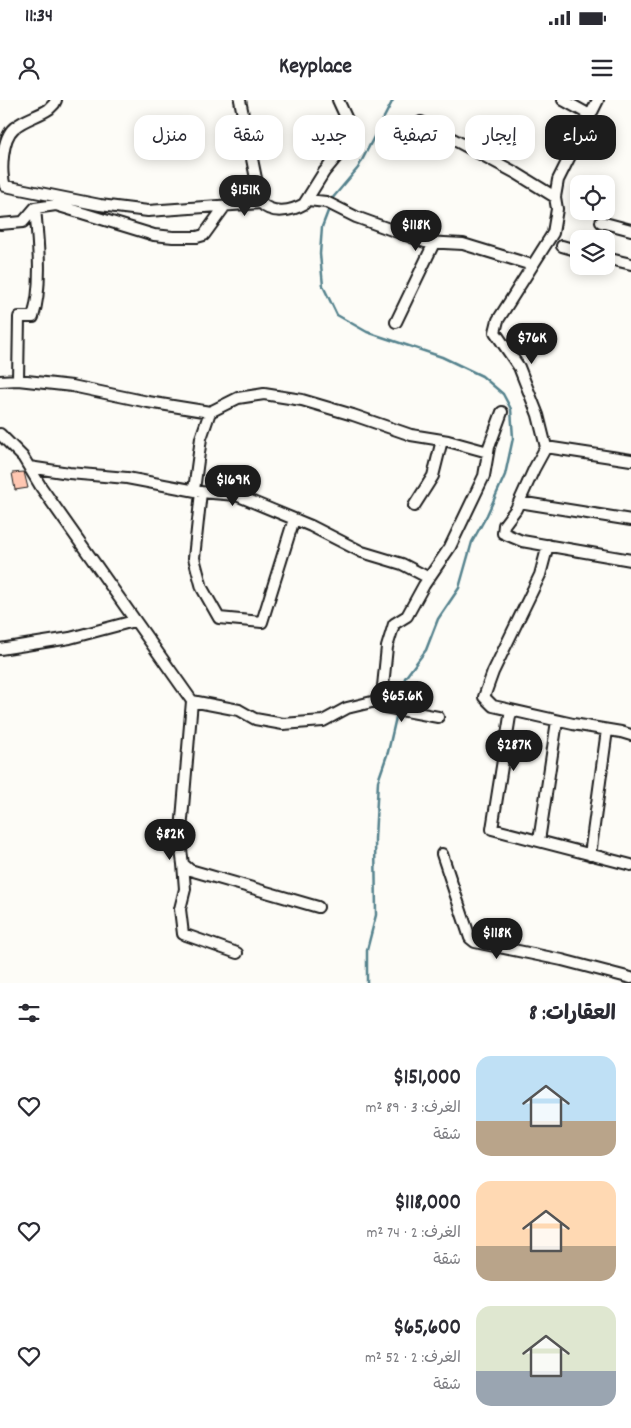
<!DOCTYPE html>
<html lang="ar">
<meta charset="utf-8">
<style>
:root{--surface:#fff;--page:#f2f2f3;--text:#2b2b33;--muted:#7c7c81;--accent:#1c1c1c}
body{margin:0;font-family:Dekko,"Playpen Sans Arabic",sans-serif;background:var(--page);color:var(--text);direction:rtl;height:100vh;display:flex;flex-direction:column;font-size:19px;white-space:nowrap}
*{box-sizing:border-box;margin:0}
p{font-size:16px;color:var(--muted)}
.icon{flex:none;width:28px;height:28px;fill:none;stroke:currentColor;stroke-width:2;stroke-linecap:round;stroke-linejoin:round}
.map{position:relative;height:883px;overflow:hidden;direction:ltr}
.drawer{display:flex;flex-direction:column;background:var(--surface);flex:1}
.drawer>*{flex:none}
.hud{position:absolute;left:15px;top:15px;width:601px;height:45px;direction:rtl;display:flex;gap:10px}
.buttons{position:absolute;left:570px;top:75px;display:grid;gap:10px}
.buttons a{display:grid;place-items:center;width:45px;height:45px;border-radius:10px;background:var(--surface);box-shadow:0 2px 12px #0003;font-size:25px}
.price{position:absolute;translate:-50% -42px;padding:0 11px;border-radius:18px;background:var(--accent);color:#fff;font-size:16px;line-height:32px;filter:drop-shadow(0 1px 2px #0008)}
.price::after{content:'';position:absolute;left:50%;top:30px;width:15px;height:11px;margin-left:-8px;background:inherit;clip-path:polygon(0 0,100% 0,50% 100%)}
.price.active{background:#222;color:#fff}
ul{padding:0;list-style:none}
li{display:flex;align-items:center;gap:15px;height:125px;padding:0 15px}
li span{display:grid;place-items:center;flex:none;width:140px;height:100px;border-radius:15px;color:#555}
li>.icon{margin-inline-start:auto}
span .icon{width:60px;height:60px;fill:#fffc;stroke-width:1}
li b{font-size:21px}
h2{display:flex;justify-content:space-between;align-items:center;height:60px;padding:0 15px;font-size:21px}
.chip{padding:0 18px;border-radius:15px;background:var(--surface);box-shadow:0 2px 12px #0003;font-size:18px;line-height:45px}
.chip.active{background:var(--accent);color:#fff}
.status{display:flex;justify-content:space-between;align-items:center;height:35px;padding:0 25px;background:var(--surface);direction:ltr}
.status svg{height:14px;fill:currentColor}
header{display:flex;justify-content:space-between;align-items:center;height:65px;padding:0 15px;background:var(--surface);font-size:22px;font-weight:700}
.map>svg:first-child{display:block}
</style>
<div class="status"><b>11:34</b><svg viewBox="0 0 49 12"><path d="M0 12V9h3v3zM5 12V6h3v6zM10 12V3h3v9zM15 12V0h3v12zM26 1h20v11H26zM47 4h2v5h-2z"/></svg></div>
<header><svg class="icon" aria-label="menu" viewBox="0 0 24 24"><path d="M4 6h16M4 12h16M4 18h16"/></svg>Keyplace<svg class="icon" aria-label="person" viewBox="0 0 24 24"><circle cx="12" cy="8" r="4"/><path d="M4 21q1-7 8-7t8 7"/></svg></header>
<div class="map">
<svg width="631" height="883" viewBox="0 0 631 883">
<rect width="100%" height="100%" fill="#fdfcf7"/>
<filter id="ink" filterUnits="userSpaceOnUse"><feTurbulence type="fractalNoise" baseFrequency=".02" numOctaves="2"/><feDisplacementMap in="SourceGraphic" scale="10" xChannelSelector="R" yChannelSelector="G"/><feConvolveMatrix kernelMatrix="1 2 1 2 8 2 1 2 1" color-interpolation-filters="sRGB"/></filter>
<g filter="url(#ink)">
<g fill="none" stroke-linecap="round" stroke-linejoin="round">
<path stroke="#54828d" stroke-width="2.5" d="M331 100 358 68 393 0
M330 106 322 127 320 154 323 186 337 215 367 232 442 257 482 276 503 294 511 309 513 338 505 375 487 415 472 442 459 488 438 519 426 550 405 578 398 607
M367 883V850L376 815 375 739 378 681 388 652 397 613"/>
</g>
<path fill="#ffc7b2" stroke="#1c1c1c" d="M24 372 28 388 15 390 12 373Z"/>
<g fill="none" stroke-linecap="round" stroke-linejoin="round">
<g stroke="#1c1c1c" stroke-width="14">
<path id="minor" d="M56 0 54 4 49 9C39 16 24 19 14 28 2 38 0 72 5 86L100 105 148 111 261 103
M240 0 261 103C272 115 292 111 304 104L324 72 348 43 351 35 350 26 338 0
M563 0 590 15
M598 0 558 80 555 97 557 109 553 133 498 220 495 232 519 267 538 315 546 347 534 369 516 409 504 425 503 433 522 441 631 460
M421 22 516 73 555 97
M308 100 326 102 356 117 425 142 463 144 532 165
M601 122 631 130
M0 124 23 122 35 108 56 105 154 135 173 137H197L204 135 225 106
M562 146 579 151
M606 158 631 164
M396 222 434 143
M18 280 72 286 148 302 210 312 201 338 194 390
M0 281 18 280 19 217H33C43 186 38 140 35 108
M210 312 238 298 264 294 302 300 353 315 411 335 448 341 488 352
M0 334 23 357 41 387 192 601 239 610 255 619 283 624 323 621 347 608 376 601 382 596 387 547 394 524 407 516 424 485 450 447 484 376 489 347 502 312
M546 347 631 360
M29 367 69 373 127 378 201 392 236 395 311 426 362 452 402 464 429 478
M201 392 194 458 202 488 219 518 262 522 294 419
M519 402 631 420
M414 406 433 376 442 340
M548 445 540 475 493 572 484 597 493 606 573 624 621 632 631 635
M0 549 70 538 134 521
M192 601 180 743 183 764 190 770 318 807
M376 601 385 607 438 617
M511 610 492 729 631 765
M539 741 557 621
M442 754 470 838 475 842 562 860 631 878
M590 755 607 630
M183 764 185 789 180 809 183 834 237 853"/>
</g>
<use href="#minor" stroke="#fdfcf7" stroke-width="10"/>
</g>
</g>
</svg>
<div class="buttons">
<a><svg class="icon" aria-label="locate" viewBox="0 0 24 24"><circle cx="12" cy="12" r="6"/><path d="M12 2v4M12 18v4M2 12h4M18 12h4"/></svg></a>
<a><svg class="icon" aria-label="layers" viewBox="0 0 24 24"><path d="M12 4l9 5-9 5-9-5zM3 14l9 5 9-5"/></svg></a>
</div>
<b class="price active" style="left:245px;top:117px">$151K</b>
<b class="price" style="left:416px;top:152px">$118K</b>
<b class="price" style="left:532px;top:265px">$76K</b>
<b class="price" style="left:233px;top:407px">$169K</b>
<b class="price" style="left:402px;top:623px">$65.6K</b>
<b class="price" style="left:514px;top:672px">$287K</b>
<b class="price" style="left:170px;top:761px">$82K</b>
<b class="price" style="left:497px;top:860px">$118K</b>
<div class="hud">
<a class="chip active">شراء</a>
<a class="chip">إيجار</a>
<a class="chip">تصفية</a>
<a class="chip">جديد</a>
<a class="chip">شقة</a>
<a class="chip">منزل</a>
</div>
</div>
<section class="drawer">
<h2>العقارات: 8<svg class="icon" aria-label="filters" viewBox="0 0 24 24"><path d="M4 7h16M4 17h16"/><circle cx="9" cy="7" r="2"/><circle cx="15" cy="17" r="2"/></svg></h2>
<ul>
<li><span style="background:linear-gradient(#bfe0f5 65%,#b9a48a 0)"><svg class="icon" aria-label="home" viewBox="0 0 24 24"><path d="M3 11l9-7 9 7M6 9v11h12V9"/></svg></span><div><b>$151,000</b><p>الغرف: 3 · 89 m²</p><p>شقة</p></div><svg class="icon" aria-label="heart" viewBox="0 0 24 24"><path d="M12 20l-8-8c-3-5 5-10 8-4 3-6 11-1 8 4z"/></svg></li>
<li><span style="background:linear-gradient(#ffd9b3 65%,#b9a48a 0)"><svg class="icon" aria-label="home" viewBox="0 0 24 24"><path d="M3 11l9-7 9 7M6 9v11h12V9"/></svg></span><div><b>$118,000</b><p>الغرف: 2 · 74 m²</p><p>شقة</p></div><svg class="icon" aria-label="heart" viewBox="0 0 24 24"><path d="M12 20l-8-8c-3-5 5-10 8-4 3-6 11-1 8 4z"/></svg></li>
<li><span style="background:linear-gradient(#dfe7d0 65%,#9aa5b1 0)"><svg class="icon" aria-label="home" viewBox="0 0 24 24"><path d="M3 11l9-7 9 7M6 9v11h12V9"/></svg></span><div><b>$65,600</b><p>الغرف: 2 · 52 m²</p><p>شقة</p></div><svg class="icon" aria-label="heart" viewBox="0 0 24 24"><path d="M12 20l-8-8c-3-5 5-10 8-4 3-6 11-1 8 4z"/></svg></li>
</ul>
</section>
